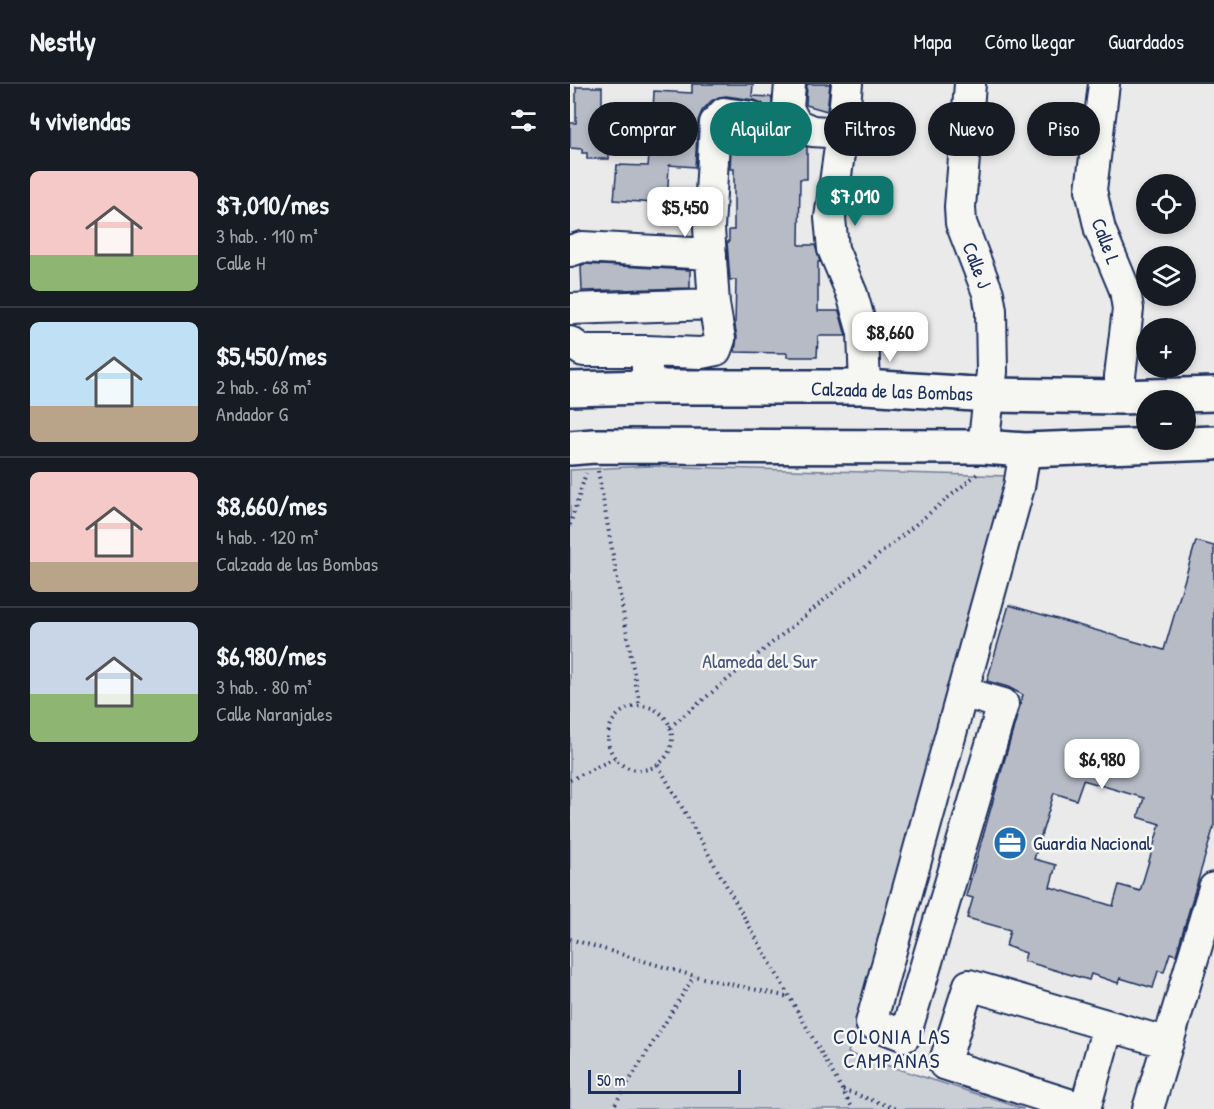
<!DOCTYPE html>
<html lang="es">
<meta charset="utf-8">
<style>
:root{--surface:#171b24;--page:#242831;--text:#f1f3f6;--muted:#9ea1a6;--line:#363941;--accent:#0f766e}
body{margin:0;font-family:"Patrick Hand",sans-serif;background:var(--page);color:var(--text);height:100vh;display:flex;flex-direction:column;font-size:22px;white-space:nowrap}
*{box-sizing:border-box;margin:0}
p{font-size:20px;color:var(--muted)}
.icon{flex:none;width:33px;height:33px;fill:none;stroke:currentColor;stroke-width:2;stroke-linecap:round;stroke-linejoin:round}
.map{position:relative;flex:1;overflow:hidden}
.drawer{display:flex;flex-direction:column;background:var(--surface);width:570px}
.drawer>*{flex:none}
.top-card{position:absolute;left:18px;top:18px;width:536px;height:54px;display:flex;gap:12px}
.buttons{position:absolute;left:566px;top:90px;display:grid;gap:12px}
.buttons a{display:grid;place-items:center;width:60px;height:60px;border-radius:50%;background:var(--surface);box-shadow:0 3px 9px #0003;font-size:30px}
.scale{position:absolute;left:18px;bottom:15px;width:153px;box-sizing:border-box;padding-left:6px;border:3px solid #1b2f5e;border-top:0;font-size:16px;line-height:21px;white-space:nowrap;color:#1b2f5e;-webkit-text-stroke:4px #f6f6f2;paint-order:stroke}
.price{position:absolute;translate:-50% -51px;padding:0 14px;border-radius:12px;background:#fff;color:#222;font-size:20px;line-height:39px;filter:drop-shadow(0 2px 3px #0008)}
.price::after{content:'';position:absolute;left:50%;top:36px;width:18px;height:14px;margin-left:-9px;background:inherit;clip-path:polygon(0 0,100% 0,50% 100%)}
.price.active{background:var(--accent);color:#fff}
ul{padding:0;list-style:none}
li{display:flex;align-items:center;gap:18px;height:150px;padding:0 30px}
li+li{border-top:2px solid var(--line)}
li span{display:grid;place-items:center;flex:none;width:168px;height:120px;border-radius:9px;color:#555}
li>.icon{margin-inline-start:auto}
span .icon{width:72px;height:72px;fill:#fffc;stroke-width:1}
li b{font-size:26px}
h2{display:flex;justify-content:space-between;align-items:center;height:72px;padding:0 30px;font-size:26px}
.pill{padding:0 21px;border-radius:27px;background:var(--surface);box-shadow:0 3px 9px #0003;font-size:21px;line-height:54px}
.pill.active{background:var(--accent);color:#fff}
header{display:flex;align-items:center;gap:36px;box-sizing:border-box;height:84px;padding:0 30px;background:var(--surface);border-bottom:2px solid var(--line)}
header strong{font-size:28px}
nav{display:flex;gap:33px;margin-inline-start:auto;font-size:21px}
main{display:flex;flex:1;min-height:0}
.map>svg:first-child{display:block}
</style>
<header>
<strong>Nestly</strong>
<nav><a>Mapa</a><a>Cómo llegar</a><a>Guardados</a></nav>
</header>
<main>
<section class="drawer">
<h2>4 viviendas<svg class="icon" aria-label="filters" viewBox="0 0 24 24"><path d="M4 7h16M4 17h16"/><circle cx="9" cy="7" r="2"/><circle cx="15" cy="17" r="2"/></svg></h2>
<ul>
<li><span style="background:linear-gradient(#f6c9c9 70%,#8fb573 0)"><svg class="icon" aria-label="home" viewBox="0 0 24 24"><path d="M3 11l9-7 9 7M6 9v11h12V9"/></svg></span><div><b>$7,010/mes</b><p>3 hab. · 110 m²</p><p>Calle H</p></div></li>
<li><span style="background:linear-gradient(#bfe0f5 70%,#b9a48a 0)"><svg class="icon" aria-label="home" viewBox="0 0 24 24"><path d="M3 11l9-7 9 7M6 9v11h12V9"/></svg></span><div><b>$5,450/mes</b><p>2 hab. · 68 m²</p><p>Andador G</p></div></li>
<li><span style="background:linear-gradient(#f6c9c9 75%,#b9a48a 0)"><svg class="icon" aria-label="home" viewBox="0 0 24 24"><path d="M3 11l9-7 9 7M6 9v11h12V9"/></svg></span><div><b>$8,660/mes</b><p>4 hab. · 120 m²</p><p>Calzada de las Bombas</p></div></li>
<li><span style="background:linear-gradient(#c9d6e8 60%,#8fb573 0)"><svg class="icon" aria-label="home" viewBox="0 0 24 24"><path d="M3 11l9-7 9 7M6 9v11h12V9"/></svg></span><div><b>$6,980/mes</b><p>3 hab. · 80 m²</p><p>Calle Naranjales</p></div></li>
</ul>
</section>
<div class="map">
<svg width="644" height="1025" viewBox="0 0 644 1025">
<rect width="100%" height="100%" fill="#e9eae9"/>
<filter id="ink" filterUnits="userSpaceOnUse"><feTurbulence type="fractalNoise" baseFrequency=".0167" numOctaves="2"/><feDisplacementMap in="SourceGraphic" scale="12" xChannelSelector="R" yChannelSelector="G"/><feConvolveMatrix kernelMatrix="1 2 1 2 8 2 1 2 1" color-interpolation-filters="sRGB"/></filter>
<g filter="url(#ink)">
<path fill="#caced5" stroke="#727e9a" stroke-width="1.5" d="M78 382 439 392 278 969 454 1025H0V386Z"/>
<path fill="#b6bbc6" stroke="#1b2f5e" stroke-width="1.5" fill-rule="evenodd" d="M122 0H183L182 12 202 13V31L210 47V51L237 63V95H230L229 161H245L250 178H248V227H269L276 252H248L247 273H217V269L165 268 167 253 165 242 166 196H160L157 158H159V146H164V85H160L162 48 180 50 188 49 195 44 199 35 198 26 192 19 184 16 156 12 149 13 141 17 132 27 128 37 125 83 99 81 97 120 44 116 47 81 78 82 80 62H86L87 29 83 28 84 7 122 9Z
M237 0H260L257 27 236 21Z
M6 3H32V46H39V75H17V69H12V65L0 64V39H6Z
M14 180 120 186V204L12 207 11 182Z
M626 457 644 462V742L606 871 600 869 594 888 588 887 583 904 550 894 548 899 521 890 519 896 454 877 456 869 436 862 440 846 397 834 403 814 396 812 453 611 438 603 417 597 439 521 594 566ZM513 696 574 714 568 733 590 740 570 807 549 801 543 822 480 803 486 781 464 775 484 709 506 716Z"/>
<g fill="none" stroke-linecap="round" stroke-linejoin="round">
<g stroke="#1b2f5e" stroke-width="34">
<path id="minor" d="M220 0 218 24 226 40 242 47 272 49
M277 0 272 49 260 134 263 165 282 210 293 249 295 303
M400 0 390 123 391 139 418 209 421 226 422 288 413 363
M534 0 521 106 530 146 555 206 558 225 550 292V313
M0 167 12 163 141 170
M0 225 144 220
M0 258 13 267H76
M78 303 76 267 131 269 146 266 150 255 144 220 139 144 145 39 154 29 182 33
M392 608 433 620 335 952 301 939 449 403 455 366
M514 1025 374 980 399 901 598 959
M515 1025 538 942
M578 1025 644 804"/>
</g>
<g stroke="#1b2f5e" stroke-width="38">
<path id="major" d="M0 305 78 303H295L420 311 550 313 644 310
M0 364 24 362 413 363 455 366 644 359"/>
</g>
<path stroke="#1b2f5e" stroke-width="4" stroke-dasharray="1.5 4.5" stroke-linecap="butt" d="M28 387 70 623
M0 441 16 389
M38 654a32 32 0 1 1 64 0a32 32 0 1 1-64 0Z
M100 643 407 390
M88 681 283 1025
M0 696 45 674
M0 855 124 892 219 913
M273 1006 327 1025
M42 1025 124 892"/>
<use href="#minor" stroke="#f6f6f2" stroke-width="30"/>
<use href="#major" stroke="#f6f6f2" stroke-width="33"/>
</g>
</g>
<defs>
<g id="office-disc" transform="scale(1.725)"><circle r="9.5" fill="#1f6fb2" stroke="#f6f6f2"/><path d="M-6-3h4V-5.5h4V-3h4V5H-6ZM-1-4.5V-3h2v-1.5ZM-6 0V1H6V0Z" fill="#fff"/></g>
</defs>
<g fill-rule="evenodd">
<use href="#office-disc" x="440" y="759"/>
</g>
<g text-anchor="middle" stroke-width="5" stroke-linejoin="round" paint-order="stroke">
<g font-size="20" fill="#1b2f5e" stroke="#f6f6f2">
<text transform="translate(536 157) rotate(69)" y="7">Calle L</text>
<text transform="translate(407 181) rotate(69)" y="7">Calle J</text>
<text transform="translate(322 307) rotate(2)" y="7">Calzada de las Bombas</text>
</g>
<g font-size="20" fill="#47577c" stroke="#f6f6f2">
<text x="190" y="584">Alameda del Sur</text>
</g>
<g font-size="20" fill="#1b2f5e" stroke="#f6f6f2" text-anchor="start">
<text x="463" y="766">Guardia Nacional</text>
</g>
<g font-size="21" letter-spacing="1.5" fill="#1b2f5e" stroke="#f6f6f2">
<text x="322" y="960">COLONIA LAS<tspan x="322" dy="24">CAMPANAS</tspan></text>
</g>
</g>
</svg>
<div class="buttons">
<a><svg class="icon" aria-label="locate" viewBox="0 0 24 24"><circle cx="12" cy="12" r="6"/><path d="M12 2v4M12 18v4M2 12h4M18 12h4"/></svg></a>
<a><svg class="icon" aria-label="layers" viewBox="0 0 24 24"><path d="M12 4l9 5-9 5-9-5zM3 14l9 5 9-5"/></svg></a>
<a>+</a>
<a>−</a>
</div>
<div class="scale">50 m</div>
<b class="price active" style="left:285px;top:143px">$7,010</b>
<b class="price" style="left:115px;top:154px">$5,450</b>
<b class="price" style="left:320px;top:279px">$8,660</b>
<b class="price" style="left:532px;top:706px">$6,980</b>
<div class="top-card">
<a class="pill">Comprar</a>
<a class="pill active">Alquilar</a>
<a class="pill">Filtros</a>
<a class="pill">Nuevo</a>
<a class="pill">Piso</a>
</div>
</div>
</main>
